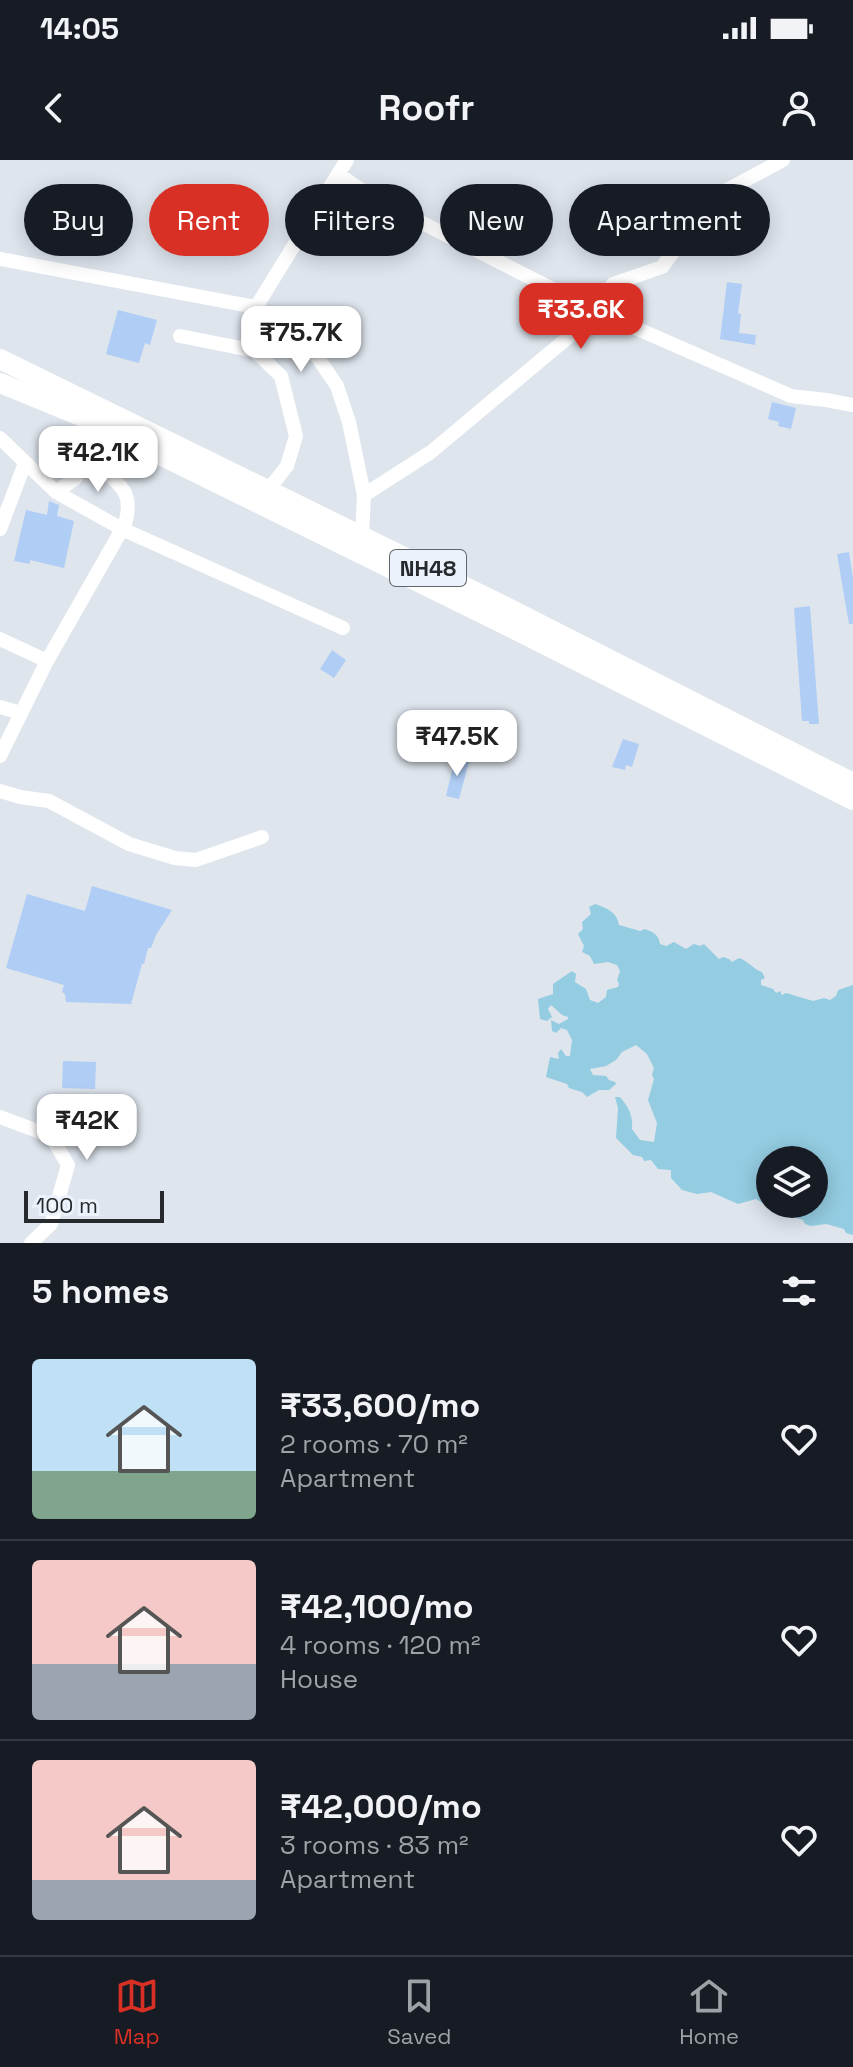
<!DOCTYPE html>
<meta charset="utf-8">
<style>
:root{--surface:#171b24;--page:#20242c;--text:#f1f3f6;--muted:#9ea1a6;--line:#363941;--accent:#d93025}
body{margin:0;font-family:"Space Grotesk",sans-serif;background:var(--page);color:var(--text);height:100vh;display:flex;flex-direction:column;font-size:30px;white-space:nowrap}
*{box-sizing:border-box;margin:0}
p{font-size:26px;color:var(--muted)}
.icon{flex:none;width:44px;height:44px;fill:none;stroke:currentColor;stroke-width:2;stroke-linecap:round;stroke-linejoin:round}
.map{position:relative;height:1083px;overflow:hidden}
.side{display:flex;flex-direction:column;background:var(--surface);flex:1}
.side>*{flex:none}
.top-card{position:absolute;left:24px;top:24px;width:806px;height:72px;display:flex;gap:16px}
.buttons{position:absolute;left:756px;top:986px;display:grid;gap:16px}
.buttons a{display:grid;place-items:center;width:72px;height:72px;border-radius:50%;background:var(--surface);box-shadow:0 4px 20px #0003;font-size:40px}
.scale{position:absolute;left:24px;bottom:20px;width:140px;box-sizing:border-box;padding-left:8px;border:4px solid #272a2d;border-top:0;font-size:22px;line-height:28px;white-space:nowrap;color:#272a2d;-webkit-text-stroke:6px #ebf2fb;paint-order:stroke}
.price{position:absolute;translate:-50% -68px;padding:0 18px;border-radius:16px;background:#fff;color:#222;font-size:26px;line-height:52px;filter:drop-shadow(0 2px 4px #0008)}
.price::after{content:'';position:absolute;left:50%;top:48px;width:24px;height:18px;margin-left:-12px;background:inherit;clip-path:polygon(0 0,100% 0,50% 100%)}
.price.selected{background:var(--accent);color:#fff}
ul{padding:0;list-style:none}
li{display:flex;align-items:center;gap:24px;height:200px;padding:0 32px}
li+li{border-top:2px solid var(--line)}
li span{display:grid;place-items:center;flex:none;width:224px;height:160px;border-radius:8px;color:#555}
li>.icon{margin-inline-start:auto}
span .icon{width:96px;height:96px;fill:#fffc;stroke-width:1}
li b{font-size:34px}
h2{display:flex;justify-content:space-between;align-items:center;height:96px;padding:0 32px;font-size:34px}
.tag{padding:0 28px;border-radius:36px;background:var(--surface);box-shadow:0 4px 20px #0003;font-size:28px;line-height:72px}
.tag.selected{background:var(--accent);color:#fff}
.status{display:flex;justify-content:space-between;align-items:center;height:56px;padding:0 40px;background:var(--surface);direction:ltr}
.status svg{height:22px;fill:currentColor}
header{display:flex;justify-content:space-between;align-items:center;height:104px;padding:0 32px;background:var(--surface);font-size:36px;font-weight:800}
.tabs{display:flex;justify-content:space-around;align-items:center;height:112px;border-top:2px solid var(--line);background:var(--surface);font-size:22px;color:var(--muted)}
.tabs a{display:grid;justify-items:center;gap:4px}
.tabs .selected{color:var(--accent)}
.map>svg:first-child{display:block}
</style>
<div class="status"><b>14:05</b><svg viewBox="0 0 49 12"><path d="M0 12V9h3v3zM5 12V6h3v6zM10 12V3h3v9zM15 12V0h3v12zM26 1h20v11H26zM47 4h2v5h-2z"/></svg></div>
<header><svg class="icon" aria-label="back" viewBox="0 0 24 24"><path d="M15 5l-7 7 7 7"/></svg>Roofr<svg class="icon" aria-label="person" viewBox="0 0 24 24"><circle cx="12" cy="8" r="4"/><path d="M4 21q1-7 8-7t8 7"/></svg></header>
<div class="map">
<svg width="853" height="1083" viewBox="0 0 853 1083">
<rect width="100%" height="100%" fill="#dee5ed"/>
<path fill="#94cce1" d="M595 744C607 748 617 752 619 765L640 771 645 769C653 772 659 775 660 784L666 786 674 782 686 789 694 784 700 786 704 784 719 799 723 797 729 799 732 802 739 798C748 801 753 809 762 812L765 818 761 820V825L773 829 776 833 780 831 782 835 786 833 813 841 824 838 830 840 836 836 838 830 853 825V1075L846 1073 844 1069 826 1064 811 1066 805 1064 803 1060 785 1055 777 1044H814V1000H770V1044L767 1046 756 1039 738 1044 711 1032 697 1034 682 1030 671 1018V1010L658 1009 651 1000 644 1001 642 997 633 995 616 978 618 948 615 937H620C629 948 633 955 632 969L640 980 654 982 657 963 648 940 654 919 652 915 654 908 647 894 636 885 622 892 616 900 606 906 590 909 593 915 606 916 609 920 615 922 616 924 609 930H599L587 937 582 932 569 928 567 924 546 917 550 897 559 899 558 893 561 889 566 896H570L572 880 567 870 561 868 556 873 552 871 551 860 559 864 568 859V857L562 855 551 845 548 849 552 857 547 861 540 859 538 839 553 834V824L572 811 576 814 575 822 586 829 590 840 598 843 606 837 607 830 618 827 619 824 617 820 620 811 617 805 608 802 594 804 590 796 582 792 584 786 578 774 583 769 582 762 591 754 589 747Z"/>
<path fill="#afcdf5" d="M727 122 742 124 738 153 741 154 739 173 756 175 755 185 720 179Z
M118 150 157 160 150 185 145 183 139 203 106 194Z
M772 242 796 248 791 269 778 266 779 262 768 259Z
M49 341 59 345 57 356 74 361 64 408 30 400V404L14 401 26 350 47 355Z
M849 392 853 418V464H849L837 394Z
M810 446 819 564H809V561H802L794 448Z
M332 490 346 500 334 518 320 509Z
M623 579 639 584 632 607 626 605 625 610 612 607Z
M455 598 469 602 459 639 446 636Z
M92 726 172 750 156 775 151 788H148L144 804H142L131 844 66 842 65 834 62 832 64 825 6 808 27 734 85 751Z
M63 901 96 902 95 929 62 928Z"/>
<g fill="none" stroke-linecap="round" stroke-linejoin="round">
<path stroke="#fff" stroke-width="14" d="M338 14 347 0
M0 99 256 147 298 175 318 198 337 226 349 262 364 335
M256 147 338 14 375 39 592 149 791 236 826 240 853 245
M180 176 255 191 281 216 296 276 287 306 268 330
M0 278 56 332 76 318 79 307 90 289
M56 332 122 369 343 468
M0 369 25 303
M362 376 364 335 431 292 571 175 613 124 662 107 714 37 783 0
M0 479 47 501
M0 547 21 553
M0 596 47 501 125 364C136 327 114 324 95 300 87 290 86 270 83 257
M0 631 20 637 49 641 129 684 175 698 196 700 262 677
M0 957 51 976 68 1005 51 1064 31 1083"/>
<path stroke="#fff" stroke-width="20" d="M0 199 508 448 853 623
M0 223 83 257 510 467 853 640"/>
</g>
<g text-anchor="middle" stroke-width="8" stroke-linejoin="round" paint-order="stroke">
<rect fill="#ebf2fb" stroke="#62666b" stroke-width="2" x="390" y="390" width="76" height="36" rx="6"/>
<g font-size="22" font-weight="bold" fill="#272a2d">
<text x="428" y="416">NH48</text>
</g>
</g>
</svg>
<div class="buttons">
<a><svg class="icon" aria-label="layers" viewBox="0 0 24 24"><path d="M12 4l9 5-9 5-9-5zM3 14l9 5 9-5"/></svg></a>
</div>
<div class="scale">100 m</div>
<b class="price selected" style="left:581px;top:191px">₹33.6K</b>
<b class="price" style="left:301px;top:214px">₹75.7K</b>
<b class="price" style="left:98px;top:334px">₹42.1K</b>
<b class="price" style="left:457px;top:618px">₹47.5K</b>
<b class="price" style="left:87px;top:1002px">₹42K</b>
<div class="top-card">
<a class="tag">Buy</a>
<a class="tag selected">Rent</a>
<a class="tag">Filters</a>
<a class="tag">New</a>
<a class="tag">Apartment</a>
</div>
</div>
<section class="side">
<h2>5 homes<svg class="icon" aria-label="filters" viewBox="0 0 24 24"><path d="M4 7h16M4 17h16"/><circle cx="9" cy="7" r="2"/><circle cx="15" cy="17" r="2"/></svg></h2>
<ul>
<li><span style="background:linear-gradient(#bfe0f5 70%,#7fa58c 0)"><svg class="icon" aria-label="home" viewBox="0 0 24 24"><path d="M3 11l9-7 9 7M6 9v11h12V9"/></svg></span><div><b>₹33,600/mo</b><p>2 rooms · 70 m²</p><p>Apartment</p></div><svg class="icon" aria-label="heart" viewBox="0 0 24 24"><path d="M12 20l-8-8c-3-5 5-10 8-4 3-6 11-1 8 4z"/></svg></li>
<li><span style="background:linear-gradient(#f6c9c9 65%,#9aa5b1 0)"><svg class="icon" aria-label="home" viewBox="0 0 24 24"><path d="M3 11l9-7 9 7M6 9v11h12V9"/></svg></span><div><b>₹42,100/mo</b><p>4 rooms · 120 m²</p><p>House</p></div><svg class="icon" aria-label="heart" viewBox="0 0 24 24"><path d="M12 20l-8-8c-3-5 5-10 8-4 3-6 11-1 8 4z"/></svg></li>
<li><span style="background:linear-gradient(#f6c9c9 75%,#9aa5b1 0)"><svg class="icon" aria-label="home" viewBox="0 0 24 24"><path d="M3 11l9-7 9 7M6 9v11h12V9"/></svg></span><div><b>₹42,000/mo</b><p>3 rooms · 83 m²</p><p>Apartment</p></div><svg class="icon" aria-label="heart" viewBox="0 0 24 24"><path d="M12 20l-8-8c-3-5 5-10 8-4 3-6 11-1 8 4z"/></svg></li>
</ul>
</section>
<nav class="tabs">
<a class="selected"><svg class="icon" aria-label="map" viewBox="0 0 24 24"><path d="M3 6l6-2 6 2 6-2v14l-6 2-6-2-6 2zM9 4v14M15 6v14"/></svg>Map</a>
<a><svg class="icon" aria-label="saved" viewBox="0 0 24 24"><path d="M7 4h10v16l-5-4-5 4z"/></svg>Saved</a>
<a><svg class="icon" aria-label="home" viewBox="0 0 24 24"><path d="M3 11l9-7 9 7M6 9v11h12V9"/></svg>Home</a>
</nav>
